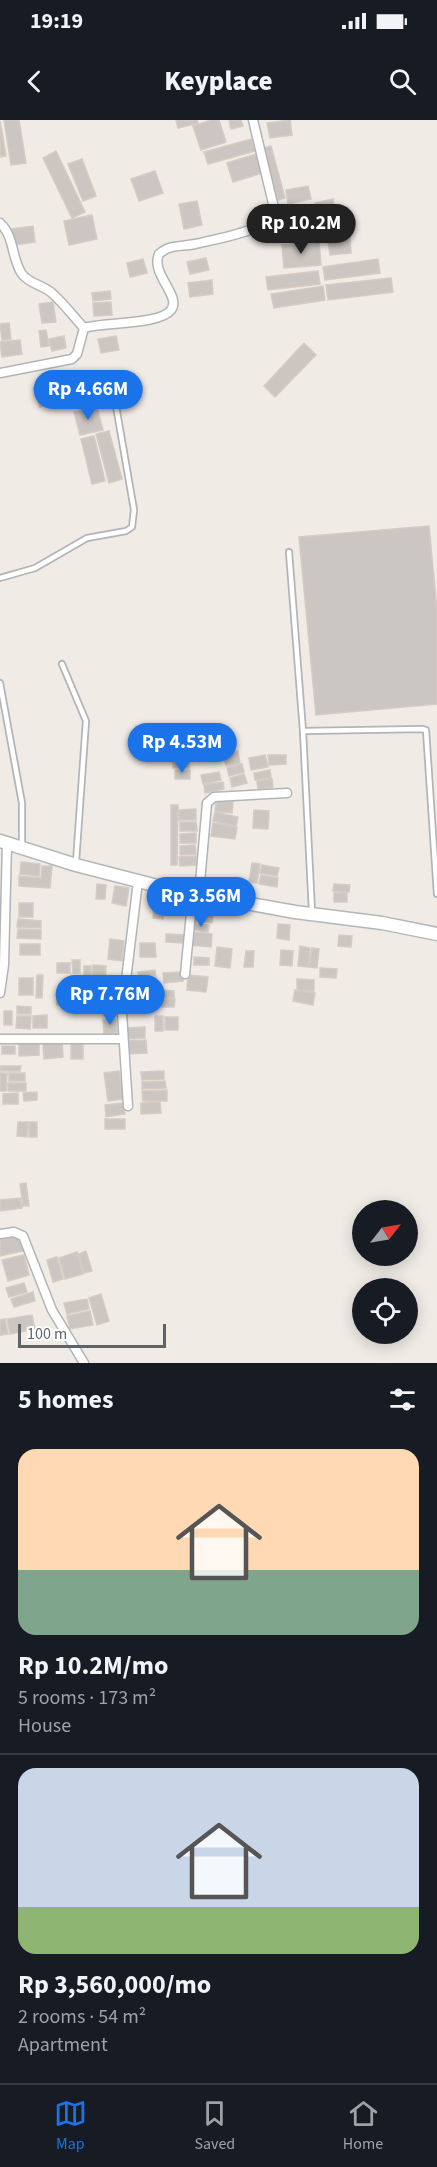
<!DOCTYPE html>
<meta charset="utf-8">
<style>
:root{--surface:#171b24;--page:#20242c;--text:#f1f3f6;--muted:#9ea1a6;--line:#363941;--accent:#1a73e8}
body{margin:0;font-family:"Source Sans 3",sans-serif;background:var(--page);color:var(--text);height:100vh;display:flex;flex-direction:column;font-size:22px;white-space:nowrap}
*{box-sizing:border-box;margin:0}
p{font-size:20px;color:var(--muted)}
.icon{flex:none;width:33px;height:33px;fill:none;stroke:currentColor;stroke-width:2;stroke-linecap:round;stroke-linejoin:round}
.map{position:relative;height:1243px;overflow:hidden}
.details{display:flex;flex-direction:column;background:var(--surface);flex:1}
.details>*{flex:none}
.needle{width:39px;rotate:59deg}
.buttons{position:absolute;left:352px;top:1080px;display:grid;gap:12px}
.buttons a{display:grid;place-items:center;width:66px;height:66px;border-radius:50%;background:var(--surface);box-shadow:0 3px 15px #0003;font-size:30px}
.scale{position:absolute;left:18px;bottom:15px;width:148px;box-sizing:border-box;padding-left:6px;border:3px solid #5d6367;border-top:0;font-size:16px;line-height:21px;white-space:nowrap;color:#5d6367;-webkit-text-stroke:4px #fff;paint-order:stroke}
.price{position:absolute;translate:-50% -51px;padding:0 14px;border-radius:21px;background:var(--accent);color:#fff;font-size:20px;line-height:39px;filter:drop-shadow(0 2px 3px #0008)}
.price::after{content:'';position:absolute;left:50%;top:36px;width:18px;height:14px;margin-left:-9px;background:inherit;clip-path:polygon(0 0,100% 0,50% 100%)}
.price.on{background:#222;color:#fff}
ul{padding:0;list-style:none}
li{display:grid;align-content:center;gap:12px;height:318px;padding:0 18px}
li+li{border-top:2px solid var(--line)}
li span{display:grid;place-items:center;height:186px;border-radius:18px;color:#555}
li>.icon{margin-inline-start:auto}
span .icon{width:108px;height:108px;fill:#fffc;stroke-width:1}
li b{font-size:26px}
h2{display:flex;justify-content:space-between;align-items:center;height:72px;padding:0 18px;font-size:26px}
.status{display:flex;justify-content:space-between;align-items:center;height:42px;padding:0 30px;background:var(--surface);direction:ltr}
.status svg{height:16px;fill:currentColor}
header{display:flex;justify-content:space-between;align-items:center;height:78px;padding:0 18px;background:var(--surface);font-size:27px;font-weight:800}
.tab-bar{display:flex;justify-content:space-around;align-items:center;height:84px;border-top:2px solid var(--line);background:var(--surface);font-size:16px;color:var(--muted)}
.tab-bar a{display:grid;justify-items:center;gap:3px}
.tab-bar .on{color:var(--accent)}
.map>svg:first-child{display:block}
</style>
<div class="status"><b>19:19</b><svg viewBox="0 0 49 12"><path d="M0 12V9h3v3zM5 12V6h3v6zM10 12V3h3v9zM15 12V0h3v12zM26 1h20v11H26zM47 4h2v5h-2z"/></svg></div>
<header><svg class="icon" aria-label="back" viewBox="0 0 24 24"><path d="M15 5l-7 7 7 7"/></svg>Keyplace<svg class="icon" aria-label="search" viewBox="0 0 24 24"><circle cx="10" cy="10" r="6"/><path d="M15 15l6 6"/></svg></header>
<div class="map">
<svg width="437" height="1243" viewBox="0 0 437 1243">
<rect width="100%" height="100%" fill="#f0ebe5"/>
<path fill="#cbc6c2" stroke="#d5cbc3" stroke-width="1.5" d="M4 0H19L26 43 11 45Z
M176 0H197L198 3 178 8Z
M212 0H219L226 22 201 30 193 6Z
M229 0H241L243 6 231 9Z
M290 0 292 15 270 18 267 3Z
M0 1 6 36 0 37Z
M252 19 255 31 208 44 204 32Z
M271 26 285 78 278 80 264 28Z
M56 31 85 92 72 98 43 38Z
M256 34 262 53 233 62 227 43Z
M82 39 96 76 83 81 68 44Z
M155 51 163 73 139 81 131 59Z
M308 66 311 79 288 84 286 70Z
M333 79 335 95 318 98 315 83Z
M197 81 202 105 184 109 179 84Z
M309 89 310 101 296 102 295 91Z
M293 91 295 102 283 103 282 93Z
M92 95 97 119 69 125 64 101Z
M345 101 347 115 326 118 324 104Z
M33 106 35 122 15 125 12 109Z
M350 118 351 133 330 135 328 120Z
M319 122 321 145 284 148 282 125Z
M206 138 209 150 190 154 187 142Z
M143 139 147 153 130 157 127 143Z
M378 139 380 153 325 160 323 147Z
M318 151 320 164 268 170 266 157Z
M391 158 393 172 328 180 326 165Z
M212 160 213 174 190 177 188 163Z
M323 166 325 180 274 188 271 174Z
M110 171 111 179 93 181 92 173Z
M53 182 56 202 42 203 39 184Z
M111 182 112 195 94 196 93 183Z
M9 203 11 219 2 220 0 204Z
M46 210 49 226 41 227 39 211Z
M64 216 66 228 52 231 49 219Z
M116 216 119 230 101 233 98 219Z
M20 220 22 234 2 237 0 222Z
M304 223 316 235 275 277 264 266Z
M48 264 54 283 40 287 34 268Z
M97 287 103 310 80 315 74 292Z
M109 311 122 359 109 363 96 314Z
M94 316 105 361 92 364 81 319Z
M429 406 437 490V584L316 595 299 417Z
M238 631 240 644 226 646 223 634Z
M265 635 268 647 251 650 249 638Z
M268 635H286V644L269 645Z
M173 638H189V648H173Z
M242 644 244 652 229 656 227 648Z
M175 650H190V659H175Z
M270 650 271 658 255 660 254 653Z
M219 652 221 660 203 664 201 655Z
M244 654 247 663 232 667 230 658Z
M272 659 273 667 258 669 257 661Z
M223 662 224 669 205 673 204 665Z
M217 679 233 682 232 693 215 691Z
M171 685H178L177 745H171Z
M196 689V700H179V690Z
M254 690 269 691 268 709 253 708Z
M215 692 238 697 236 706 213 701Z
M180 702H196L197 711H180Z
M213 703 237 707 235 719 211 716Z
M196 713V723H180V714Z
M195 725 196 734 180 735V726Z
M196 736V745L180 746 179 737Z
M21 742 40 744 39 756 20 754Z
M252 743 260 744 257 763 249 762Z
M262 745 279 748 277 756 260 753Z
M42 746H52L50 768 19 766V756L41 758Z
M261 755 278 758 277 767 259 764Z
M97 764 106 765 105 779H96Z
M334 764 350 765 349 772 333 771Z
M115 766 129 768 126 786 112 783Z
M334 773H347V782H334Z
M155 777H165L163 799 153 798Z
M19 783H33V797H19Z
M195 787 214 790 212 803 193 801Z
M18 799 41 801V808L17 807Z
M194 804 209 805 208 812 194 810Z
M278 804 290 805 289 820 277 818Z
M18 809 41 810V819L17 818Z
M191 812 212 814 211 827 190 825Z
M166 814 185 815 184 823 166 822Z
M339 815 352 816 351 827 338 826Z
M110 819 124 821 122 841 108 839Z
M140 823H155L156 837H140Z
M20 824H40V835H20Z
M300 826 310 828 308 847 298 846Z
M217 827 232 829 230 848 215 846Z
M312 828 319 829 317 848 309 847Z
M281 830 293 831 292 846 280 845Z
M246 831H254L253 847H244Z
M194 837 209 838V845H194Z
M72 840H80V853H73Z
M57 843H70V853H57Z
M93 845 106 846 105 862H92Z
M84 846H91V860H84Z
M320 848 337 849 336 858 320 857Z
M155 850 156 858 139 860 138 852Z
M183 852V861L164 863 163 853Z
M37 855H43L42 878H36Z
M188 855 208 857 206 872 187 870Z
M19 858H33V875H19Z
M297 859 314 860V871L297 870Z
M156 861 157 869 137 871 136 863Z
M90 864H108V879H90Z
M160 870 174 871V878L160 877Z
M295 870 315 873 313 885 293 881Z
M154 872 155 881 137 882 136 873Z
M57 873H76V885H57Z
M160 879H175L174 887H159Z
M17 886 31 887V894H17Z
M4 891H12V905H4Z
M47 895V908H33V896Z
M17 896H31L30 909 16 908Z
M155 896H163V911H155Z
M165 897H178V910H165Z
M116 899 117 913 104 914 103 900Z
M145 907V918L127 919 126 908Z
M39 920V935L19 936V921Z
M62 920 63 937 44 939 43 922Z
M146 920 147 933 127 934 126 921Z
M71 923H83V939H71Z
M2 926H15V934H2Z
M0 946H21L20 951H0Z
M119 951 123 979 108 981 104 953Z
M164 951V959L142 960 141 952Z
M0 953H7L6 971H0Z
M9 953H25V961H9Z
M165 961 166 968 142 969V962Z
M8 963H26V971H8Z
M167 970V981H143L142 971Z
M37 972V980L24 981 23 973Z
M18 973V984H3V974Z
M160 982 161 993 141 994V983Z
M123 983 125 994 106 997 105 985Z
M105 999H125V1009H105Z
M18 1002H28L27 1017 17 1016Z
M29 1002H37V1017H29Z
M26 1063 29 1086H23L20 1064Z
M20 1078 22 1088 0 1091V1080Z
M20 1115 23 1131 0 1136V1119Z
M86 1131 92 1151 84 1153 79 1134Z
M77 1132 83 1154 65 1159 59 1138Z
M24 1135 29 1155 8 1161 2 1140Z
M57 1137 63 1159 53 1162 47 1140Z
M24 1163 27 1172 9 1177 6 1168Z
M33 1172 35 1181 14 1187 11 1179Z
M101 1174 109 1201 97 1205 89 1178Z
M87 1179 89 1189 67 1194 64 1183Z
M90 1191 93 1205 70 1209 67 1196Z
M32 1195 35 1209 10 1214 7 1199Z
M5 1199 8 1214 0 1215V1200Z"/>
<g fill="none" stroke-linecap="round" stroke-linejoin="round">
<g stroke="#b1b5b9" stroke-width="8">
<path id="lane" d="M289 432 303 611 312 792
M0 458 35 448 87 418 126 411 132 407 134 390 116 286
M62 544 86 601 76 742
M0 563 22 683V727
M303 611 422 609 426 610 437 774"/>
</g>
<g stroke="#b1b5b9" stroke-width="11">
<path id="street" d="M0 103C15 117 11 138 22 154 29 164 44 165 53 174 64 184 74 197 84 208
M0 253 72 239 77 234 84 208C103 202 160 205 171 190 182 176 150 154 159 134 170 124 181 127 195 124 212 120 271 110 275 92L253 0
M199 774 207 683 214 677 287 673
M185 854 193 773
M0 873 4 845 7 723
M0 919H122
M128 986 122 893 138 761
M0 1114 14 1112 23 1116 52 1190 84 1243"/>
</g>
<g stroke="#b2b7bb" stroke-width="15">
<path id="secondary" d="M0 721 76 745 169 769 295 792 382 803 437 814"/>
</g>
<use href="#lane" stroke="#fff" stroke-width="4.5"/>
<use href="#street" stroke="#fff" stroke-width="8"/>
<use href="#secondary" stroke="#fff" stroke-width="12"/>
</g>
</svg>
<div class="buttons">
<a><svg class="needle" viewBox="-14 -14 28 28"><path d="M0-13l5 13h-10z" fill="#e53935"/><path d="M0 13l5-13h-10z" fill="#9ea1a6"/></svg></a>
<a><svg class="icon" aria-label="locate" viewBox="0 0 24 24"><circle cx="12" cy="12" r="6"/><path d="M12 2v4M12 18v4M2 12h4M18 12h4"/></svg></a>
</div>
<div class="scale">100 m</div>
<b class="price on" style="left:301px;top:135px">Rp 10.2M</b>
<b class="price" style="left:88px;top:301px">Rp 4.66M</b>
<b class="price" style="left:182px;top:654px">Rp 4.53M</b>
<b class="price" style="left:201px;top:808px">Rp 3.56M</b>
<b class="price" style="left:110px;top:906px">Rp 7.76M</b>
</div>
<section class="details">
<h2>5 homes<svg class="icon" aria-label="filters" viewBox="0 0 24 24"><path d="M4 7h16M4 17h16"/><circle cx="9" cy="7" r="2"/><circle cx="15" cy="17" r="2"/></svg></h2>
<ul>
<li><span style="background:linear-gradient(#ffd9b3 65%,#7fa58c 0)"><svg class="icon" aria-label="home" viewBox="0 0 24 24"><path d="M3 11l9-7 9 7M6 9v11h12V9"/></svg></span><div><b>Rp 10.2M/mo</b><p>5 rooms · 173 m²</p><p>House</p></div></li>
<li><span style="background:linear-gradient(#c9d6e8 75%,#8fb573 0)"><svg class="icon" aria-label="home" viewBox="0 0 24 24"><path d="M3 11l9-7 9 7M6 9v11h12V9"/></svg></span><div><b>Rp 3,560,000/mo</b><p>2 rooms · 54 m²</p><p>Apartment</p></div></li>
</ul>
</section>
<nav class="tab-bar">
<a class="on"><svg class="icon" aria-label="map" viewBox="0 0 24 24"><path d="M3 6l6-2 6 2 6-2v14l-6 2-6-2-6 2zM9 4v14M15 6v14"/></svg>Map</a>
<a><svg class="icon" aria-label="saved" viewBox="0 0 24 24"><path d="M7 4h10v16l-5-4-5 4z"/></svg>Saved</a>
<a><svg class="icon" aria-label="home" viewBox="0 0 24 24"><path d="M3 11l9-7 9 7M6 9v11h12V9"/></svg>Home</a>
</nav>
